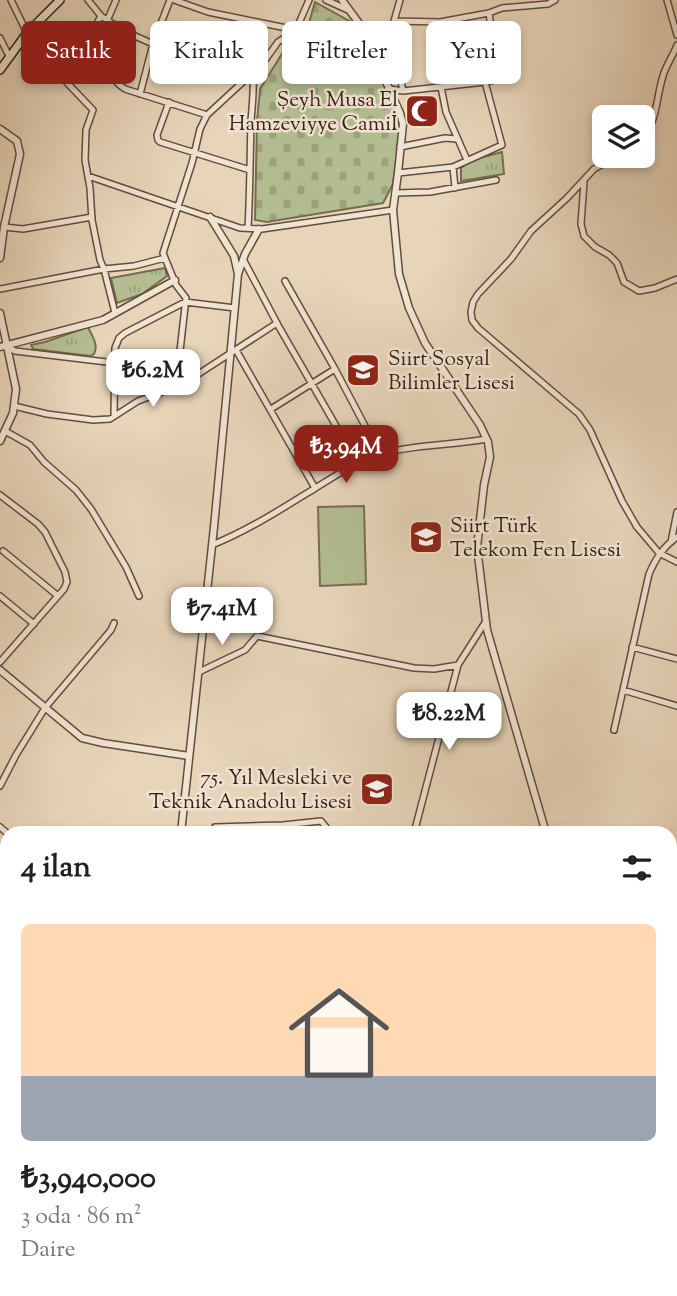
<!DOCTYPE html>
<html lang="tr">
<meta charset="utf-8">
<style>
:root{--surface:#fff;--page:#f2f2f2;--text:#202124;--muted:#757577;--accent:#8f2418}
body{margin:0;font-family:"Sorts Mill Goudy",serif;background:var(--page);color:var(--text);height:100vh;display:flex;flex-direction:column;font-size:26px;white-space:nowrap}
*{box-sizing:border-box;margin:0}
p{font-size:23px;color:var(--muted)}
.icon{flex:none;width:38px;height:38px;fill:none;stroke:currentColor;stroke-width:2;stroke-linecap:round;stroke-linejoin:round}
.map{position:relative;flex:1;overflow:hidden}
.details{position:absolute;left:0px;top:826px;width:677px;height:471px;display:flex;flex-direction:column;background:var(--surface);border-radius:21px 21px 0 0;box-shadow:0 4px 10px #0003}
.details>*{flex:none}
.hud{position:absolute;left:21px;top:21px;width:635px;height:63px;display:flex;gap:14px}
.buttons{position:absolute;left:592px;top:105px;display:grid;gap:14px}
.buttons a{display:grid;place-items:center;width:63px;height:63px;border-radius:10px;background:var(--surface);box-shadow:0 4px 10px #0003;font-size:35px}
.price{position:absolute;translate:-50% -60px;padding:0 16px;border-radius:14px;background:#fff;color:#222;font-size:23px;line-height:46px;filter:drop-shadow(0 2px 4px #0008)}
.price::after{content:'';position:absolute;left:50%;top:42px;width:21px;height:16px;margin-left:-10px;background:inherit;clip-path:polygon(0 0,100% 0,50% 100%)}
.price.on{background:var(--accent);color:#fff}
ul{padding:0;list-style:none}
li{display:grid;align-content:center;gap:14px;height:371px;padding:0 21px}
li span{display:grid;place-items:center;height:217px;border-radius:10px;color:#555}
li>.icon{margin-inline-start:auto}
span .icon{width:126px;height:126px;fill:#fffc;stroke-width:1}
li b{font-size:30px}
h2{display:flex;justify-content:space-between;align-items:center;height:84px;padding:0 21px;font-size:30px}
.tag{padding:0 24px;border-radius:10px;background:var(--surface);box-shadow:0 4px 10px #0003;font-size:24px;line-height:63px}
.tag.on{background:var(--accent);color:#fff}
.map>svg:first-child{display:block}
</style>
<div class="map">
<svg width="677" height="1296" viewBox="0 0 677 1296">
<defs>
<pattern id="grass-tufts" width="24" height="20" patternUnits="userSpaceOnUse" patternTransform="scale(1.75)"><rect width="24" height="20" fill="#b3bd91"/><path d="M3 7l-1-3M5 7V3M7 7l1-3M15 17l-1-3M17 17v-4M19 17l1-3" fill="none" stroke="#9ba27c"/></pattern>
<pattern id="cemetery-stones" width="16" height="16" patternUnits="userSpaceOnUse" patternTransform="scale(1.75)"><rect width="16" height="16" fill="#b3bd91"/><path d="M2 7V4a2 2 0 0 1 4 0v3zM10 15v-3a2 2 0 0 1 4 0v3z" fill="#9ba27c"/></pattern>
</defs>
<rect width="100%" height="100%" fill="#e7d4b9"/>
<filter id="stains"><feTurbulence type="fractalNoise" baseFrequency=".00286" numOctaves="4"/><feColorMatrix values="0 0 0 0 .2 0 0 0 0 .09 0 0 0 0 .02 0 0 0 .5 -.17"/></filter>
<radialGradient id="worn" r=".72"><stop offset=".6" stop-color="#630" stop-opacity="0"/><stop offset="1" stop-color="#630" stop-opacity=".3"/></radialGradient>
<path fill="url(#grass-tufts)" stroke="#766e52" stroke-width="2" d="M502 152 504 174 461 181V168L469 161Z
M165 268 167 276 142 294 117 303 111 278Z
M88 327C92 336 99 345 94 354L90 356 33 349 31 345 45 342Z"/>
<path fill="url(#cemetery-stones)" stroke="#766e52" stroke-width="2" d="M315 2 351 22 389 89 401 122 393 184 383 203 267 222 255 220 257 121 260 89 285 49 305 37Z"/>
<path fill="#b3bd91" stroke="#766e52" stroke-width="2" d="M364 506 366 584 320 586 318 507Z"/>
<g fill="none" stroke-linecap="round" stroke-linejoin="round">
<g stroke="#644c3d" stroke-width="8">
<path id="minor" d="M11 0 27 33
M88 0 101 16 124 31 153 44
M174 0 208 12 296 30
M326 0 348 10
M400 0 394 21 395 52 403 91
M667 0 677 35
M107 21 116 0
M394 21 440 22 489 13 502 8 548 4 555 0
M119 28C110 51 99 72 125 89L207 115
M159 30 215 51 246 79
M0 38 9 56
M20 42 52 67 93 110 86 130 85 160 90 188 92 220 100 260 104 269 115 313
M82 50 101 16
M441 87 446 112 467 160
M389 89 403 91 485 82
M140 94 153 44 170 0
M169 102 157 135 158 140 160 142 250 170
M642 140C659 116 655 102 663 76 666 65 673 56 677 45
M400 147 445 138 457 139
M617 156 594 169 567 198 531 231 511 259 478 294 473 302 471 312 472 320 478 328 579 414 590 430 622 501 637 527 659 553 677 562
M453 167 455 188
M398 173 453 167 502 145 485 82 498 79 489 13
M88 176 240 228 262 229 393 210
M584 182 581 224 584 236 595 247 609 255 617 263 624 282 639 291 655 288 677 279
M395 193 430 192 496 180
M4 227 23 229 92 217
M248 228C250 193 250 157 251 122 252 106 254 92 253 77
M243 259 279 327 358 464
M285 281 335 369 375 445 384 453
M0 289 104 269 134 266 165 258
M6 346 15 351 115 363
M236 350 315 488
M176 386 186 298 176 285 163 253 192 163 200 129 207 115 246 79 253 77 278 42 296 30 309 0
M14 406 47 414 93 420 110 419 138 401 183 384 277 323
M271 409 335 369
M114 416 115 348 119 338 125 333 185 302 235 308
M5 431 30 445 44 462 76 490 91 509 126 567 139 596
M0 495 38 524 45 532 65 572 67 582 64 589 0 662
M671 542 677 512
M212 545C249 530 283 508 317 487 334 477 350 465 369 458 406 444 448 446 487 439
M3 551 58 596
M0 596 34 624
M632 647 677 659
M199 672 245 650 257 636 414 668 434 669 458 665 486 621
M623 690 677 706
M614 730 649 574C656 558 663 547 677 537
M0 786 16 755 45 708 111 630 114 623
M0 827 7 833
M215 827 283 825 321 821 331 833
M414 833 458 665
M0 912 7 906
M0 1054 7 1047
M0 1146 7 1140
M0 1171 7 1178
M0 1208 7 1200
M0 1247 7 1253
M47 1290 54 1296
M79 1296 84 1290
M308 1296 309 1290"/>
</g>
<g stroke="#644c3d" stroke-width="9">
<path id="tertiary" d="M342 0 361 26 400 113 403 124 398 173 393 210 399 274 409 308 425 343 480 425 488 442 490 457 484 485 477 547 487 630 546 833
M0 129 17 141 20 154 4 227 0 258
M210 217 234 256 238 274 245 254 259 229
M0 313 16 389 13 413 0 441
M0 347 103 320 175 280
M0 670 82 738 103 743 189 756
M181 833 214 527 238 274
M670 1265 677 1286
M563 1296V1290"/>
</g>
<g stroke="#391e14" stroke-width="10">
<path id="secondary" d="M0 70 27 33 60 0"/>
</g>
<g stroke="#391e14" stroke-width="11">
<path id="trunk" d="M670 862 677 860
M670 874 677 873
M0 1001 7 995
M0 1014 7 1008"/>
</g>
<use href="#minor" stroke="#efe3d2" stroke-width="5"/>
<use href="#tertiary" stroke="#efe3d2" stroke-width="6"/>
<use href="#secondary" stroke="#efe3d2" stroke-width="7"/>
<use href="#trunk" stroke="#e7d4b9" stroke-width="9"/>
</g>
<defs>
<g id="mosque-square" transform="scale(1.75)"><rect x="-9" y="-9" width="18" height="18" rx="4" fill="#8f2418" stroke="#efe3d2"/><path d="M3.5-4.9A6 6 0 1 0 3.5 4.9A5 5 0 1 1 3.5-4.9Z" fill="#fff"/></g>
<g id="school-square" transform="scale(1.75)"><rect x="-9" y="-9" width="18" height="18" rx="4" fill="#8f2418" stroke="#efe3d2"/><path d="M0-5L7-2L0 1L-7-2ZM-4 1L0 2.5L4 1V4Q0 6-4 4Z" fill="#fff"/></g>
</defs>
<g fill-rule="evenodd">
<use href="#mosque-square" x="422" y="111"/>
<use href="#school-square" x="363" y="370"/>
<use href="#school-square" x="426" y="537"/>
<use href="#school-square" x="377" y="789"/>
</g>
<g text-anchor="middle" stroke-width="5" stroke-linejoin="round" paint-order="stroke">
<g font-size="21" fill="#391e14" stroke="#efe3d2" text-anchor="end">
<text x="398" y="106">Şeyh Musa El<tspan x="398" dy="24">Hamzeviyye Camiİ</tspan></text>
<text x="388" y="365" text-anchor="start">Siirt Sosyal<tspan x="388" dy="24">Bilimler Lisesi</tspan></text>
<text x="450" y="532" text-anchor="start">Siirt Türk<tspan x="450" dy="24">Telekom Fen Lisesi</tspan></text>
<text x="352" y="784">75. Yıl Mesleki ve<tspan x="352" dy="24">Teknik Anadolu Lisesi</tspan></text>
</g>
</g>
<rect width="100%" height="100%" filter="url(#stains)"/>
<rect width="100%" height="100%" fill="url(#worn)"/>
</svg>
<div class="buttons">
<a><svg class="icon" aria-label="layers" viewBox="0 0 24 24"><path d="M12 4l9 5-9 5-9-5zM3 14l9 5 9-5"/></svg></a>
</div>
<b class="price" style="left:153px;top:409px">₺6.2M</b>
<b class="price on" style="left:346px;top:485px">₺3.94M</b>
<b class="price" style="left:222px;top:647px">₺7.41M</b>
<b class="price" style="left:449px;top:752px">₺8.22M</b>
<div class="hud">
<a class="tag on">Satılık</a>
<a class="tag">Kiralık</a>
<a class="tag">Filtreler</a>
<a class="tag">Yeni</a>
</div>
<section class="details">
<h2>4 ilan<svg class="icon" aria-label="filters" viewBox="0 0 24 24"><path d="M4 7h16M4 17h16"/><circle cx="9" cy="7" r="2"/><circle cx="15" cy="17" r="2"/></svg></h2>
<ul>
<li><span style="background:linear-gradient(#ffd9b3 70%,#9aa5b1 0)"><svg class="icon" aria-label="home" viewBox="0 0 24 24"><path d="M3 11l9-7 9 7M6 9v11h12V9"/></svg></span><div><b>₺3,940,000</b><p>3 oda · 86 m²</p><p>Daire</p></div></li>
</ul>
</section>
</div>
